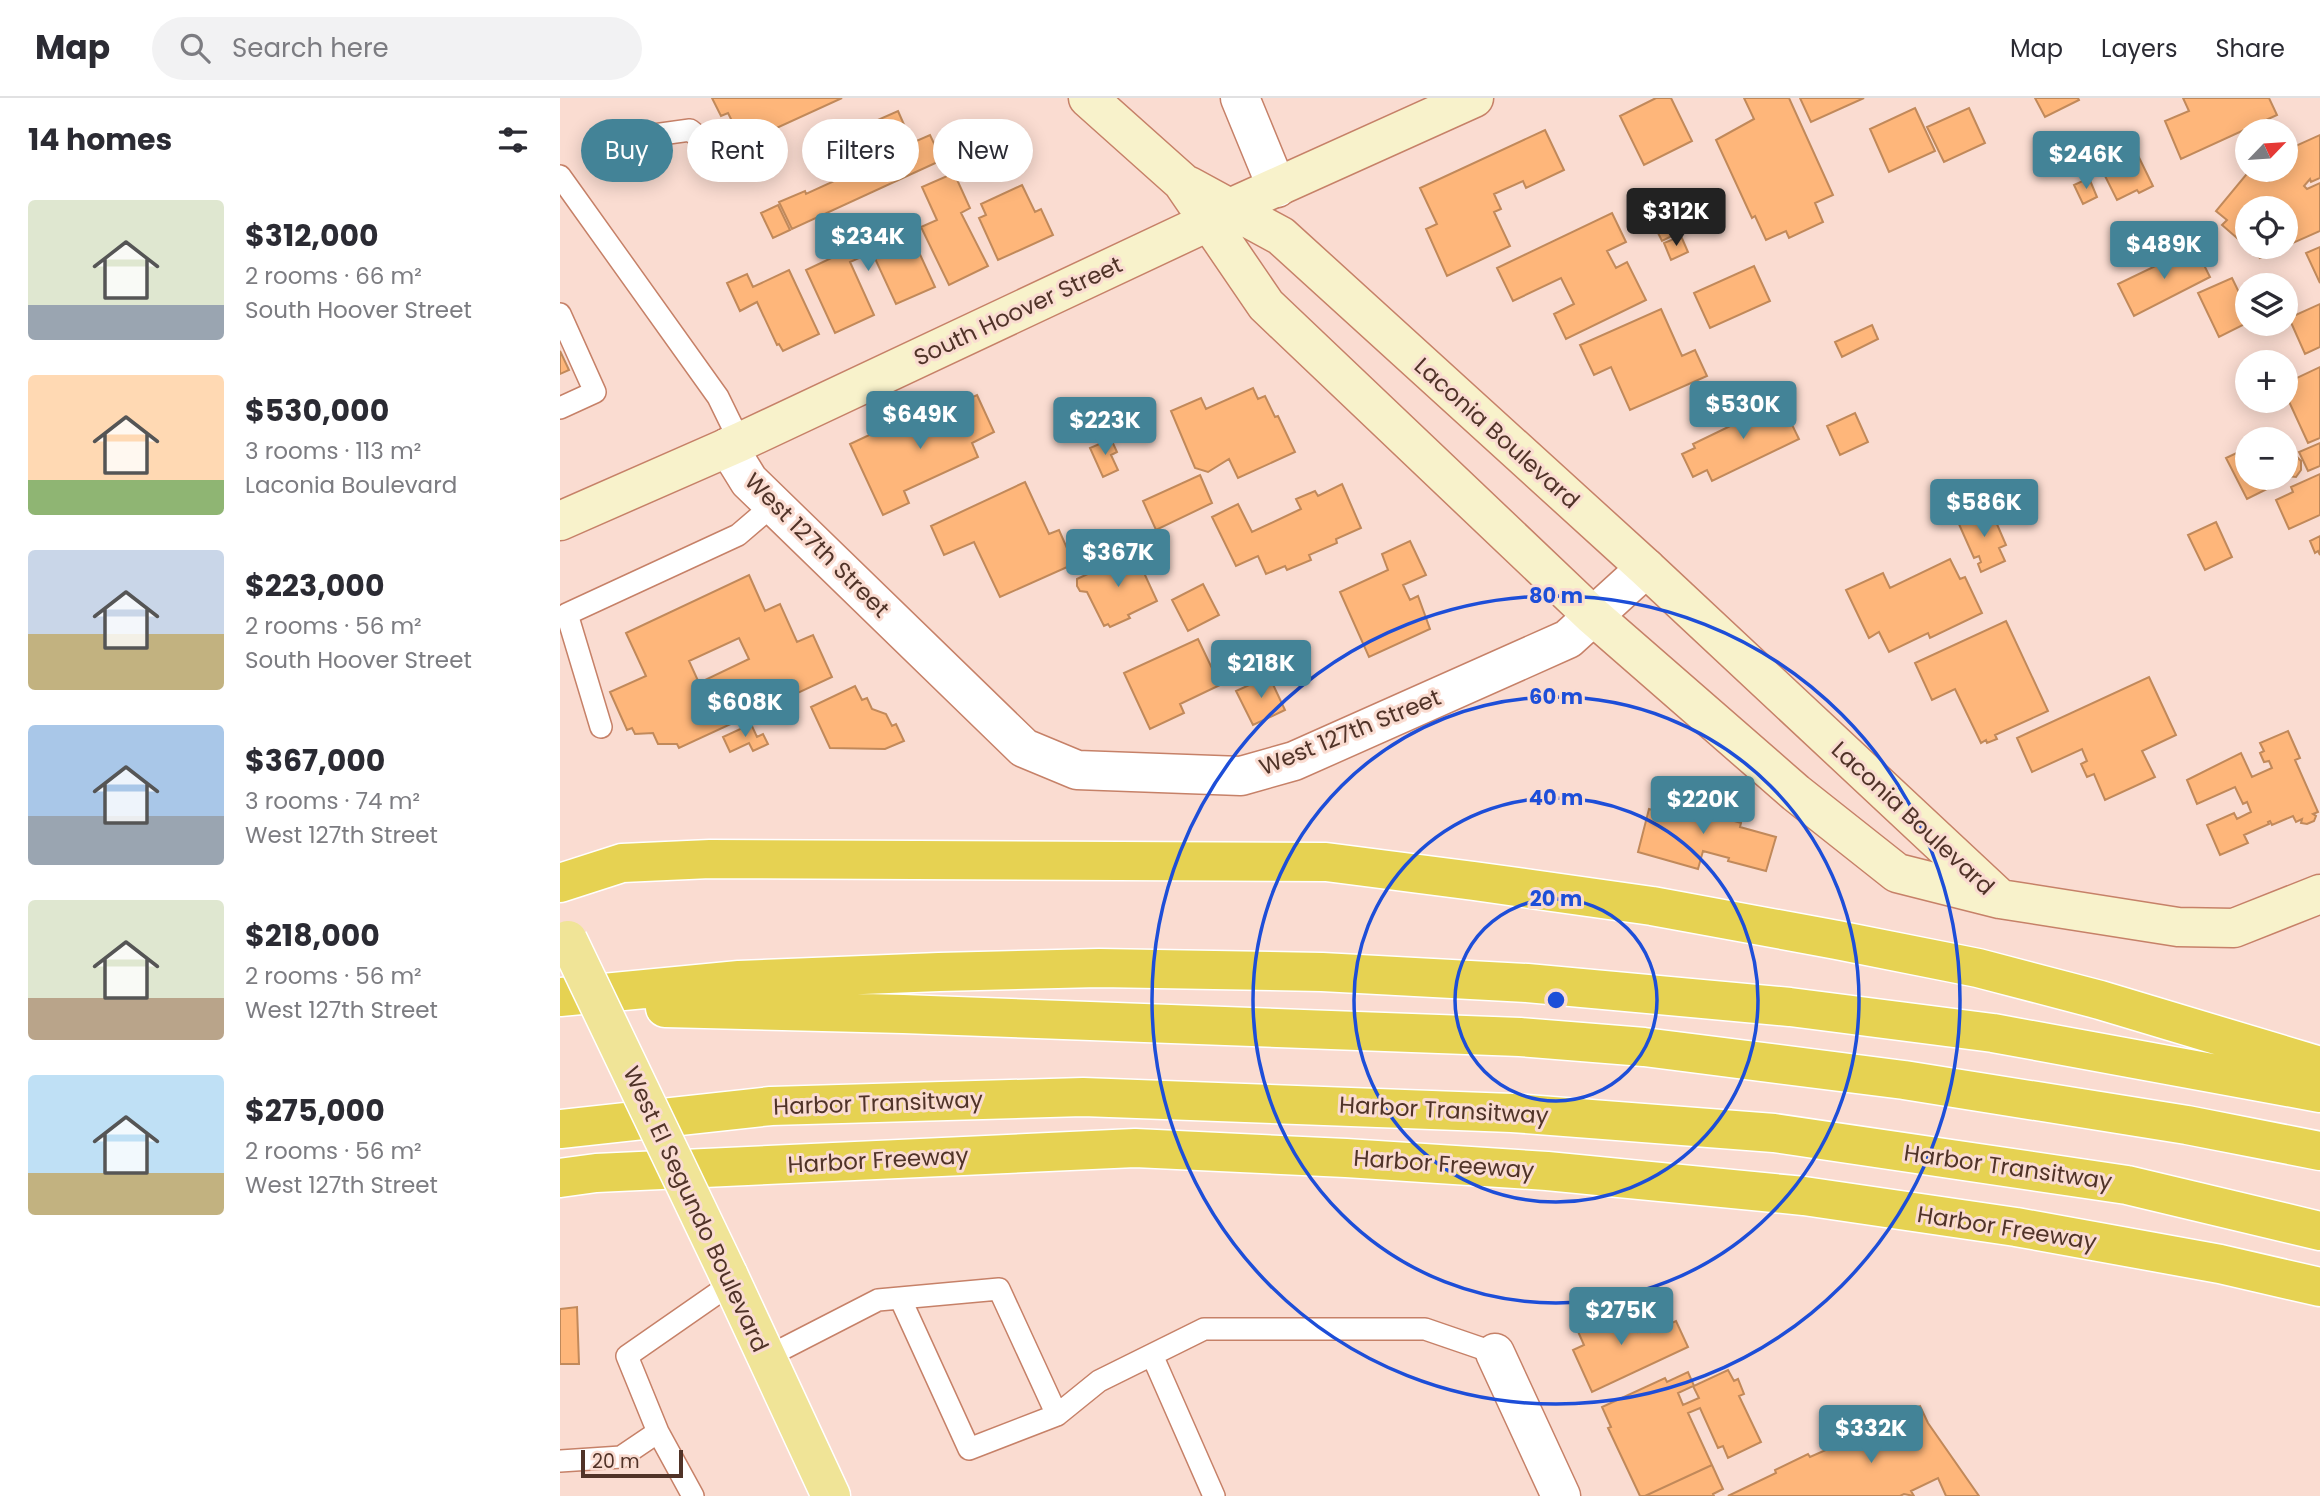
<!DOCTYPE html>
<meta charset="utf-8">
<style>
:root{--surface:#fff;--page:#f2f2f3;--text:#2b2b33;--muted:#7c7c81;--line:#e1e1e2;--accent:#438397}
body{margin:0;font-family:Poppins,sans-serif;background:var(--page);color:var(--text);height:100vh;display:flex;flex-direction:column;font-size:26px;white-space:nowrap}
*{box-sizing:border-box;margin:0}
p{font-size:23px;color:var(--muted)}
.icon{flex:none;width:38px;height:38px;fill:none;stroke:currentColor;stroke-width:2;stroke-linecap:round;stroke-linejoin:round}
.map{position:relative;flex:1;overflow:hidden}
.drawer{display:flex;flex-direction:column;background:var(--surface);width:560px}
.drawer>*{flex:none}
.banner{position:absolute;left:21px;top:21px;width:665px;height:63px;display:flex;gap:14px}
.needle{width:46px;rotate:65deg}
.fabs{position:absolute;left:1675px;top:21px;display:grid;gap:14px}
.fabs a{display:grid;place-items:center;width:63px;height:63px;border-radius:50%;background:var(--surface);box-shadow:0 4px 18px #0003;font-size:35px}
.scale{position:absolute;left:21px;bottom:18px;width:102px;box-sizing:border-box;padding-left:7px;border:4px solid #503328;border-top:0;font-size:19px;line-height:24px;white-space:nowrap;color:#503328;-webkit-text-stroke:5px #fadcd1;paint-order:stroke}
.price{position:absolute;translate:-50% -60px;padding:0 16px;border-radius:7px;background:var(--accent);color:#fff;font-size:23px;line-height:46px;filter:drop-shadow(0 2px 4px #0008)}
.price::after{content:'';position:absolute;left:50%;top:42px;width:21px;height:16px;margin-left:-10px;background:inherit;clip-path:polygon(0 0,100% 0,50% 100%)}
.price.selected{background:#222;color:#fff}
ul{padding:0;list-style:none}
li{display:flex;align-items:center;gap:21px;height:175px;padding:0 28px}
li span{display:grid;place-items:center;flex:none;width:196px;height:140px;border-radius:7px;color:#555}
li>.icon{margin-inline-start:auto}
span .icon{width:84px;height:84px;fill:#fffc;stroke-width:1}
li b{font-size:30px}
h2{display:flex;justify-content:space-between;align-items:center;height:84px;padding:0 28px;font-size:30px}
.pill{padding:0 24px;border-radius:32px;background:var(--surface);box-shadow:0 4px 18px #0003;font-size:24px;line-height:63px}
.pill.selected{background:var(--accent);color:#fff}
header{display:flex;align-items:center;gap:42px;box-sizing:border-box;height:98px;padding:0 35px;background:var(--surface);border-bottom:2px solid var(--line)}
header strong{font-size:33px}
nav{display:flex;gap:38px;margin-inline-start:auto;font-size:24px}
.search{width:490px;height:63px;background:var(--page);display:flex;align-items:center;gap:18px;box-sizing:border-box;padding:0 24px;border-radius:38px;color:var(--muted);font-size:26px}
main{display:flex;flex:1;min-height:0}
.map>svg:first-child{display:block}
</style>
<header>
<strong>Map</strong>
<div class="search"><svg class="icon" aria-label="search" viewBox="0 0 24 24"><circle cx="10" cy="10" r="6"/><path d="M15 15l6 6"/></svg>Search here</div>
<nav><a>Map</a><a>Layers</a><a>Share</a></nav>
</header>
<main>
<section class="drawer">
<h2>14 homes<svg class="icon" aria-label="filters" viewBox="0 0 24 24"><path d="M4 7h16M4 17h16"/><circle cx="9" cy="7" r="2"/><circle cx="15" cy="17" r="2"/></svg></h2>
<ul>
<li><span style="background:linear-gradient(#dfe7d0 75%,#9aa5b1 0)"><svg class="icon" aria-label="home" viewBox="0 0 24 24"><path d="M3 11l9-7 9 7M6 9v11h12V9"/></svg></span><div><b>$312,000</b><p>2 rooms · 66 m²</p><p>South Hoover Street</p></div></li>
<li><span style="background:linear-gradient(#ffd9b3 75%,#8fb573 0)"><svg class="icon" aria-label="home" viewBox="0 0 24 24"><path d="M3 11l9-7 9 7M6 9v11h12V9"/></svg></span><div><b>$530,000</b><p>3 rooms · 113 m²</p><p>Laconia Boulevard</p></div></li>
<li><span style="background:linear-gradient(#c9d6e8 60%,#c2b280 0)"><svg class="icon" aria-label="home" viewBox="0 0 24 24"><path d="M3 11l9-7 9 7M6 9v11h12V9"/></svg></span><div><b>$223,000</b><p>2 rooms · 56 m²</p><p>South Hoover Street</p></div></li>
<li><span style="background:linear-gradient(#a9c7e8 65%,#9aa5b1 0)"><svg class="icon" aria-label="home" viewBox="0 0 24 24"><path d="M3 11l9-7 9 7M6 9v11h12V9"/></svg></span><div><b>$367,000</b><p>3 rooms · 74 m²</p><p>West 127th Street</p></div></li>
<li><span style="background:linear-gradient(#dfe7d0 70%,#b9a48a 0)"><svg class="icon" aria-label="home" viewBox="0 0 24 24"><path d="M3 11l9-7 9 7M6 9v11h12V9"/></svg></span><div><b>$218,000</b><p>2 rooms · 56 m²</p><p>West 127th Street</p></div></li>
<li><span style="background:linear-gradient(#bfe0f5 70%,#c2b280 0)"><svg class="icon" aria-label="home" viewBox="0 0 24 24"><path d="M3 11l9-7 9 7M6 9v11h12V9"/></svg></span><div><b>$275,000</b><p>2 rooms · 56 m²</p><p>West 127th Street</p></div></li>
</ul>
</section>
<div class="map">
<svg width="1760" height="1398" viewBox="0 0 1760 1398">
<rect width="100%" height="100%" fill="#fadcd1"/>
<path fill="#feb67a" stroke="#c1895a" stroke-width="2" fill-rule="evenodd" d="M152 0H282L186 44 176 24 173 25 168 15 161 18Z
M1096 0H1111L1132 43 1084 67 1060 18Z
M1184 0H1229L1273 97 1255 105 1263 124 1229 140 1226 133 1206 142 1195 118 1192 120 1156 42 1194 21Z
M1240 0H1304L1251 24Z
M1475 0H1518L1519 2 1485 19Z
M1623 0H1709L1717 17 1621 61 1605 23 1629 13Z
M1355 10 1375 53 1329 74 1310 31Z
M1409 10 1425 45 1384 64 1367 29Z
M338 13 352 45 370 37 382 62 232 131 219 104 245 93 246 96 283 79 270 43Z
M985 32 1004 72 966 90 963 83 934 96 941 111 934 114 950 148 887 178 866 131 877 126 860 90Z
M1760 37V80L1751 84 1750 81 1744 88 1747 91 1760 85V133L1726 148V110H1687V149H1725L1700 160 1662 127 1667 122 1656 113 1690 72H1694L1709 83 1718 72H1726V62L1732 54 1731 50Z
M1569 39 1593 88 1579 95 1577 92 1557 102 1534 56Z
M394 75 410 110 401 115 428 168 389 187 361 129 377 122 362 89Z
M1529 80 1537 99 1523 106 1514 87Z
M462 87 475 114 481 111 493 137 438 162 419 120 426 117 421 106Z
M1116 101 1130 129 1102 143 1088 115Z
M218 107 230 132 213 140 201 115Z
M1052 115 1066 144 1047 153 1056 170 1067 164 1086 202 1006 241 994 216 1014 206 1001 180 953 203 937 170Z
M301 123 310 142 346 126 375 189 336 206 312 154 290 164 314 217 275 235 246 172 282 155 273 136Z
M1121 138 1128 154 1111 162 1104 145Z
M1635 149 1650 179 1574 218 1558 186Z
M1760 149V185L1746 155Z
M1194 168 1210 203 1150 230 1134 195Z
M229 172 259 236 223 253 219 246 217 247 197 204 180 213 167 185 187 176 193 189Z
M1672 180 1687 211V225L1659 239 1638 195Z
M1760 206V249L1745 256 1729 220Z
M1101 211 1122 258 1135 252 1147 278 1070 312 1051 269 1034 277 1020 247Z
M1312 227 1318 241 1282 259 1275 244Z
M0 253 9 272 0 276Z
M1760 269V340L1748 345 1726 297V285Z
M693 290 698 301 705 298 715 319 718 318 735 354 678 380 669 361 648 374 635 370 611 313 641 300 646 311Z
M1217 296 1239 341 1152 383 1147 372 1133 379 1122 356 1135 350 1133 346 1189 319 1186 312Z
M417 297 434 334 412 345 418 359 344 393 349 405 323 417 290 346 337 324 341 332Z
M1295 315 1308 344 1280 357 1267 328Z
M551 341 557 354 551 357 558 372 543 379 530 350Z
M1760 345V368L1748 373 1739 354Z
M1687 350V380H1711L1715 387 1687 401 1666 360Z
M1732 354 1741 363V372L1736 379 1726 378V356Z
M1760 376V417L1729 431 1716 402 1733 394 1731 389Z
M640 377 652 405 596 432 583 403Z
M465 384 489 436 499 432 514 466 440 499 414 444 384 457 371 428Z
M782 386 801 430 776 441 777 445 749 457 751 462 727 472 725 468 706 476 698 458 676 468 652 419 678 406 692 434 741 411 736 401 755 393 758 398Z
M1430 410 1446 447 1439 450 1445 463 1421 474 1418 466 1421 464 1419 458 1414 460 1398 424Z
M1656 424 1672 459 1645 472 1628 437Z
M1760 438V457L1758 453 1755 455 1750 443Z
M850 443 866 477 843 487 850 502 858 498 870 531 809 559 780 494 828 472 822 456Z
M573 451 597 503 568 517 570 520 550 529 548 526 544 528 527 494 520 493 517 488V481L530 475 528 473Z
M1390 461 1400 481 1405 479 1422 515 1370 540 1368 535 1329 554 1319 534 1309 540 1286 492 1323 475 1330 490Z
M189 477 205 513 220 506 237 544 253 537 272 579 119 650 117 646H98L93 635 75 636 72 630 67 632 50 594 86 578 66 535ZM179 540 189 561 139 585 129 563Z
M643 486 659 517 628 533 612 502Z
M1446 523 1488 613 1435 637 1437 641 1427 645 1426 642 1421 645 1395 591 1372 602 1355 565Z
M638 541 660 587 620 606 624 615 590 631 564 575Z
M709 578 725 612 693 627 676 593Z
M1589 579 1616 637 1582 653 1595 679 1545 702 1534 676 1527 679 1521 666 1527 663 1522 651 1472 674 1457 640Z
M295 588 302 602 307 600 312 611 326 616 332 628 336 626 344 643 325 651 270 650 251 609Z
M191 626 197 639 203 636 208 646 193 653 189 645 170 654 163 639Z
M1728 633 1740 660 1735 662 1758 714 1753 716 1756 718 1754 723 1747 726 1741 725 1742 721 1736 724 1733 718 1712 727 1710 723 1708 724 1709 726 1684 737 1688 745 1660 757 1647 727 1674 715 1677 721 1691 714 1687 704 1683 706 1675 689 1637 706 1627 682 1681 655 1692 679 1712 670 1709 663 1704 664 1700 655 1704 653 1700 645Z
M1120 695 1162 707 1158 718 1181 725 1180 729 1216 739 1206 773 1168 763 1169 760 1143 753 1138 771 1078 754 1089 711 1114 718Z
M17 1209 19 1266H0V1211Z
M1035 1210 1049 1212 1056 1229 1072 1222 1078 1234 1089 1229 1091 1234 1116 1223 1128 1249 1032 1294 1013 1252 1024 1247 1012 1220Z
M1168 1272 1174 1283 1178 1281 1184 1296 1179 1298 1201 1344 1168 1360 1163 1348 1158 1350 1140 1310 1128 1315 1152 1367 1085 1398H1080L1048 1330 1051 1329 1042 1309 1105 1280 1107 1284 1128 1274 1134 1288ZM1133 1288 1139 1300 1123 1307 1118 1295Z
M1360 1308 1368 1325 1419 1398H1386L1378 1380 1351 1393 1354 1398 1344 1396 1340 1398H1168L1216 1375 1215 1372 1248 1356 1250 1359 1284 1344 1282 1340 1314 1324 1316 1329Z
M1152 1367 1163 1391 1153 1396 1154 1398H1085Z"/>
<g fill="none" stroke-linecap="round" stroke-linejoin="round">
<g stroke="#c68168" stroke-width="24">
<path id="lane" d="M65 41 130 32 157 54 186 44
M0 78 158 299 180 344
M0 216 35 294 0 310
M41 629 7 516 178 437 213 407
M592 1257 654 1398
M207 1259 318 1202 439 1191 497 1317 409 1351 340 1200
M497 1317 539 1283 644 1231H865L935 1255
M98 1334 133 1398
M0 1363 61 1359 98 1334 67 1258 172 1185"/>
</g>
<g stroke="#c68168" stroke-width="41">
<path id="street" d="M680 0 717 90
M168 349 189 383 464 650 517 672 681 678 734 663 1008 541 1086 470
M935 1255 1001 1398"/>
</g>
<g stroke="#c68168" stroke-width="41">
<path id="secondary" d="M528 0 622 84 706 207 1033 518 1236 695 1337 775 1440 801 1618 829 1674 830 1760 796
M629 88 721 138 1086 470 1436 797
M0 423 180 344 650 123 670 110 914 0"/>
</g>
<g stroke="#fff" stroke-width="41">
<path id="primary" d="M168 1176 271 1398"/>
</g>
<g stroke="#fff" stroke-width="41">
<path id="highway" d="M0 785 62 765 150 761 766 764 914 783 1092 808 1277 842 1418 870 1540 902 1760 968
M0 899 179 882 379 874 539 870 762 874 967 885 1230 909 1433 935 1760 995
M105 910 343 916 960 939 1084 949 1344 982 1627 1027 1760 1053
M0 1031 211 1008 523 999 952 1015 1214 1035 1567 1087 1760 1133
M0 1080 36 1075 575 1050 786 1060 987 1073 1244 1098 1456 1129 1660 1166 1760 1189"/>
</g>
<use href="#lane" stroke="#fff" stroke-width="21"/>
<use href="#street" stroke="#fff" stroke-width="38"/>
<use href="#secondary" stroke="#f8f2cb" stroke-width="38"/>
<use href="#primary" stroke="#f0e497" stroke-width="38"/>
<use href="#highway" stroke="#e6d252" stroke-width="38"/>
<g stroke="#fff" stroke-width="41" stroke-linecap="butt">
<path id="primary-bridge" d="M8 842 168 1176"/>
</g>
<use href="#primary-bridge" stroke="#f0e497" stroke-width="38"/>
</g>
<g fill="none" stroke="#1d4ed8" stroke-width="3.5">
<circle cx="996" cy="902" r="101"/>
<circle cx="996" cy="902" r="202"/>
<circle cx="996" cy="902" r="303"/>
<circle cx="996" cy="902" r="404"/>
</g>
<g text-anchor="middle" stroke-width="6" stroke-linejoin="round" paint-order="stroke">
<g font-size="23" fill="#503328" stroke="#fadcd1">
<text transform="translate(458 213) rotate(-25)" y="8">South Hoover Street</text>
<text transform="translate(937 335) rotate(42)" y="8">Laconia Boulevard</text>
<text transform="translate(257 447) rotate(45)" y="8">West 127th Street</text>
<text transform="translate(790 634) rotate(-22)" y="8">West 127th Street</text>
<text transform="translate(1353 720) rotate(43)" y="8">Laconia Boulevard</text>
<text transform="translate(318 1005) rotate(-2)" y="8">Harbor Transitway</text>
<text transform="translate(884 1012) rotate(3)" y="8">Harbor Transitway</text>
<text transform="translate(318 1062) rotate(-3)" y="8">Harbor Freeway</text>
<text transform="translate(884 1066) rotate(4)" y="8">Harbor Freeway</text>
<text transform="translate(1448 1069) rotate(8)" y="8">Harbor Transitway</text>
<text transform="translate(136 1111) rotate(65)" y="8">West El Segundo Boulevard</text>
<text transform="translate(1447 1130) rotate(9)" y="8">Harbor Freeway</text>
</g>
</g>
<circle cx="996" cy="902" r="10" fill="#1d4ed8" stroke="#fadcd1" stroke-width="3.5"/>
<g font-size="21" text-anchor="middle" font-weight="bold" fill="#1d4ed8" stroke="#fadcd1" stroke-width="6" stroke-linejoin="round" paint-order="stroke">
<text x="996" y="505">80 m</text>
<text x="996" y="606">60 m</text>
<text x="996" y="707">40 m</text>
<text x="996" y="808">20 m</text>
</g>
</svg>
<div class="fabs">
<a><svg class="needle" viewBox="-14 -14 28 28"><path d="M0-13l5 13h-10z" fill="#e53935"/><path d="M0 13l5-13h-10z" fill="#7c7c81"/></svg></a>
<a><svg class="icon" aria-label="locate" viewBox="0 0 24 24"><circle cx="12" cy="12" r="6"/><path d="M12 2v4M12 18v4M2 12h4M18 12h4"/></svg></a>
<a><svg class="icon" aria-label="layers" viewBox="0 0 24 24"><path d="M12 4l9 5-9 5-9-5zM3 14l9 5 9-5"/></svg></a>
<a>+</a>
<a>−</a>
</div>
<div class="scale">20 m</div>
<b class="price" style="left:1526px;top:93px">$246K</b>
<b class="price selected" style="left:1116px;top:150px">$312K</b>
<b class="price" style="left:308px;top:175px">$234K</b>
<b class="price" style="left:1604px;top:183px">$489K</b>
<b class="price" style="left:1183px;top:343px">$530K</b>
<b class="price" style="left:360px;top:353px">$649K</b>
<b class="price" style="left:545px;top:359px">$223K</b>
<b class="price" style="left:1424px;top:441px">$586K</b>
<b class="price" style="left:558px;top:491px">$367K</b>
<b class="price" style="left:701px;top:602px">$218K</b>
<b class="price" style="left:185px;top:641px">$608K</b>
<b class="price" style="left:1143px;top:738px">$220K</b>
<b class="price" style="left:1061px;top:1249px">$275K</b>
<b class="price" style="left:1311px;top:1367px">$332K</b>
<div class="banner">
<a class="pill selected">Buy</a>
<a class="pill">Rent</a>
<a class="pill">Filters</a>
<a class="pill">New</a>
</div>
</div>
</main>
